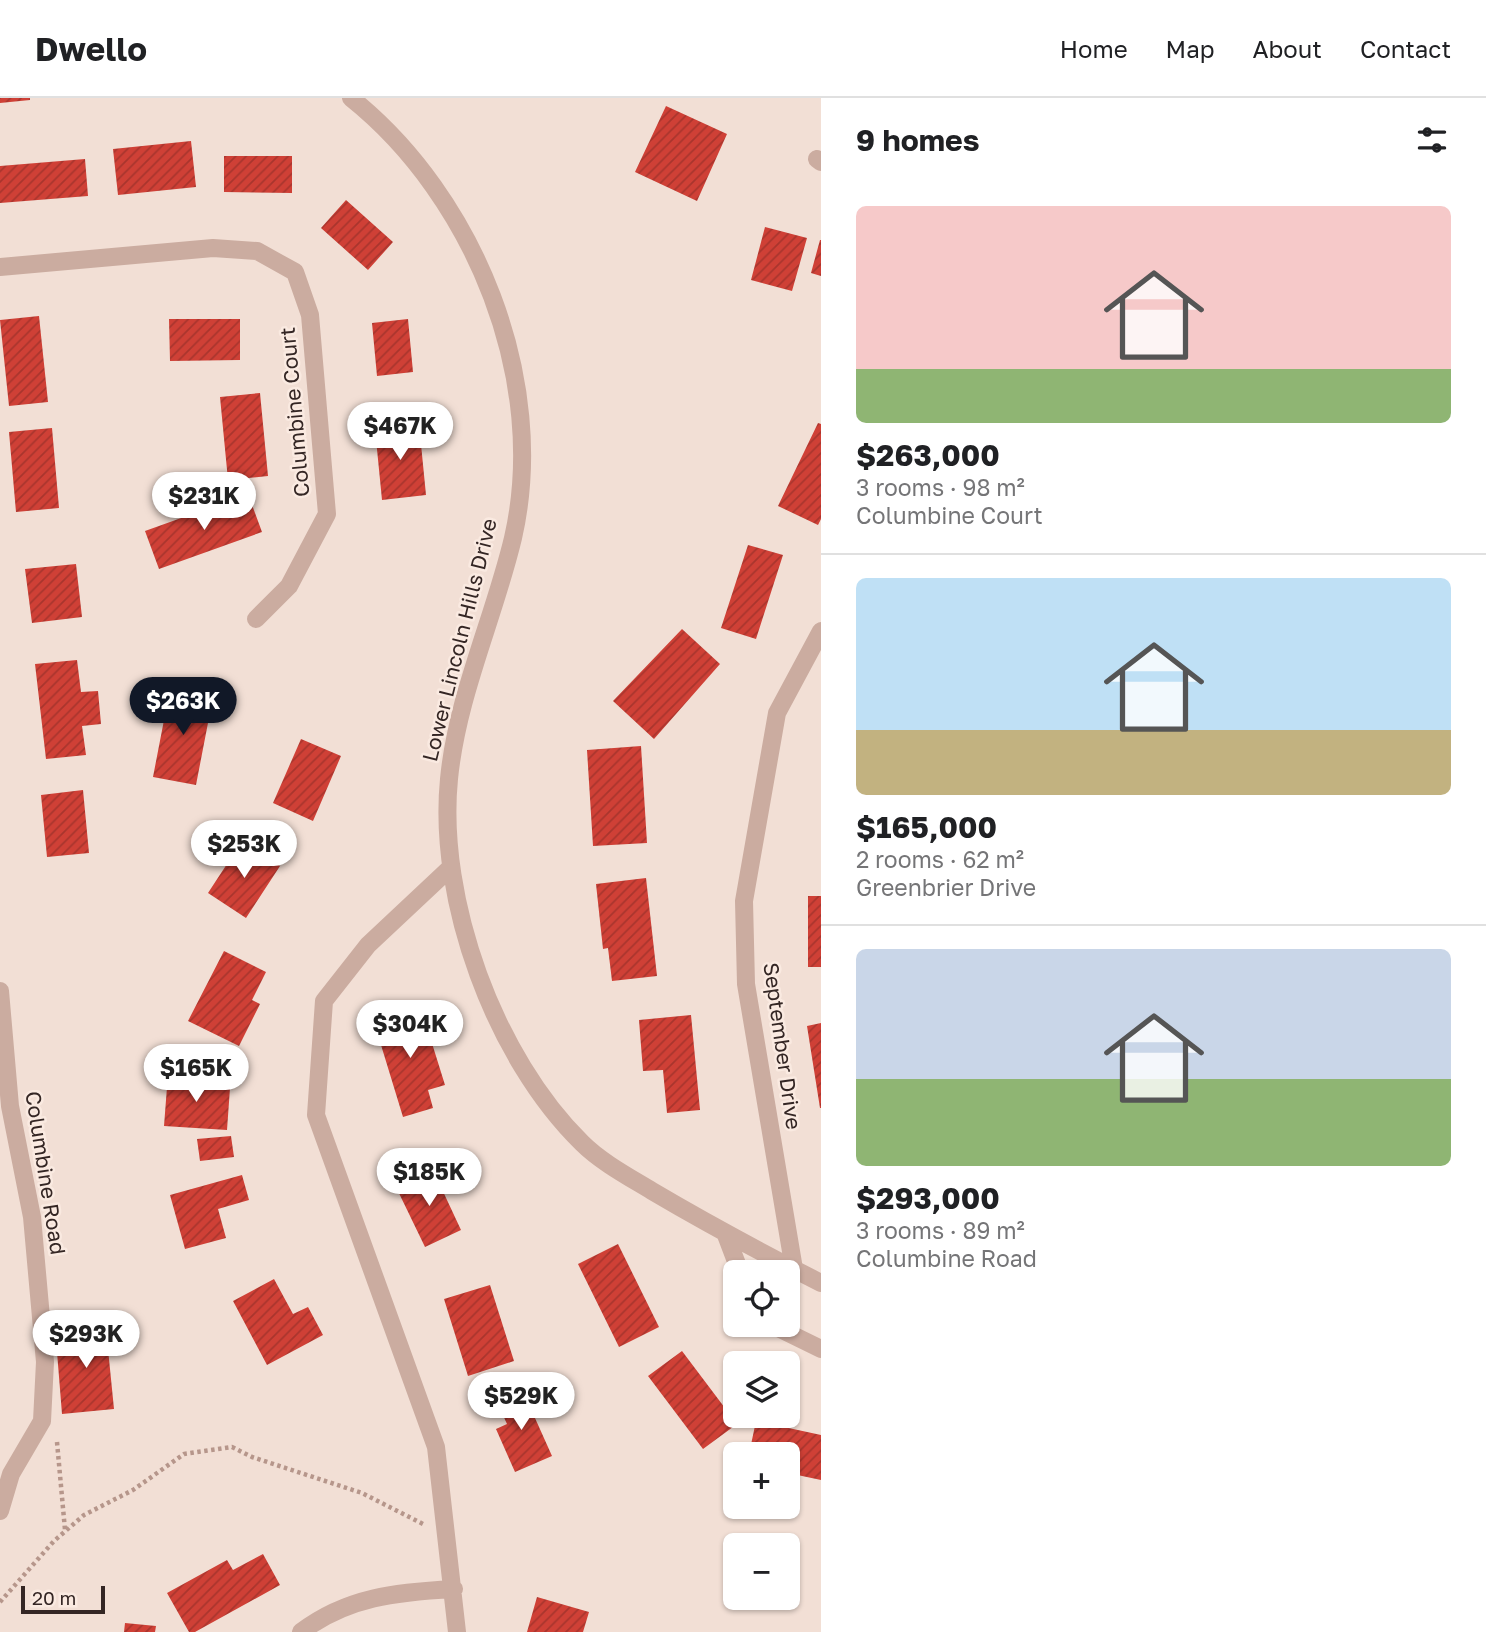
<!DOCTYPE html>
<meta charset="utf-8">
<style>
:root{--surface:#fff;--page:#f2f2f2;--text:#202124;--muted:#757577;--line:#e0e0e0;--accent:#111827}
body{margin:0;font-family:"Golos Text",sans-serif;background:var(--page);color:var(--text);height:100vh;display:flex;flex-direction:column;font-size:26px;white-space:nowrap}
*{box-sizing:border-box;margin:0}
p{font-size:23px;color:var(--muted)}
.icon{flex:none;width:38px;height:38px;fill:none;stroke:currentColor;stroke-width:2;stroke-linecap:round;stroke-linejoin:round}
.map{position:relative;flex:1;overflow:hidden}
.side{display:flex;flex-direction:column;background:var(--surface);width:665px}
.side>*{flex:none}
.controls{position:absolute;left:723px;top:1162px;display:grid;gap:14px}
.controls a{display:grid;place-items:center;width:77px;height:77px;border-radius:10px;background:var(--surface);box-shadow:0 2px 5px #0004;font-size:35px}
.scale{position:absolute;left:21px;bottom:18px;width:84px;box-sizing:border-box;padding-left:7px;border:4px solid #342624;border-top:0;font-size:19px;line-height:24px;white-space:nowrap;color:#342624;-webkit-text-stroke:5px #faeae1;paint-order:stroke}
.price{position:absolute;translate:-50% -60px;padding:0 16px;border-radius:24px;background:#fff;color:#222;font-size:23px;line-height:46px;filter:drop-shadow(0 2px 4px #0008)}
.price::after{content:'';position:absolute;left:50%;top:42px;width:21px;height:16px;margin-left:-10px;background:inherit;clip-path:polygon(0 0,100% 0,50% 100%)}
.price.current{background:var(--accent);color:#fff}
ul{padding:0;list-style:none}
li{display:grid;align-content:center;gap:14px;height:371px;padding:0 35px}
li+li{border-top:2px solid var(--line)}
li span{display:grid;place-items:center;height:217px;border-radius:10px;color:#555}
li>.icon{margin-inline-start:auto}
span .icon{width:126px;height:126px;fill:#fffc;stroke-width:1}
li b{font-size:30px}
h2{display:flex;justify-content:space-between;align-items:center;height:84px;padding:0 35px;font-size:30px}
header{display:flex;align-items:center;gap:42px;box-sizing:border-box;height:98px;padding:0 35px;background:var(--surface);border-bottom:2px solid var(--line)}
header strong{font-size:33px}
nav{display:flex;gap:38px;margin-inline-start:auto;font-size:24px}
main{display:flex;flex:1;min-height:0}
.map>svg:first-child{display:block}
</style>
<header>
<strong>Dwello</strong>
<nav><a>Home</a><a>Map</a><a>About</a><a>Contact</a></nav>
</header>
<main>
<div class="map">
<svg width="821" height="1534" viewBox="0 0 821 1534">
<defs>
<pattern id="building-hatch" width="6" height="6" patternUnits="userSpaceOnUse" patternTransform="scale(1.75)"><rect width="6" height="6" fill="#cf4036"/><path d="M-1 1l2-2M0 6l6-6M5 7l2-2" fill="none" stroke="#a9352d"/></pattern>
</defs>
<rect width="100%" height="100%" fill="#f2dfd5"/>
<path fill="url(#building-hatch)" d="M0 0H30V2L0 5Z
M666 8 727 36 697 103 635 74Z
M191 43 196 89 118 97 113 51Z
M224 58H292V95L224 94Z
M85 61 88 98 0 105V68Z
M346 102 393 144 368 172 321 130Z
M765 129 807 140 792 193 751 182Z
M820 142H821V178L811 175Z
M39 218 48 304 9 308 0 222Z
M169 221H240V262L170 263Z
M408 221 413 274 377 278 372 225Z
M260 295 268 378 228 382 220 299Z
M818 325 821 326V421L818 427 778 408Z
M419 326 426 397 382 402 375 331Z
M52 330 59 410 16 414 9 334Z
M248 396 262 434 159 471 145 433Z
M748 447 783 457 756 541 721 530Z
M76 466 82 519 32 525 25 471Z
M682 531 720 566 654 641 613 603Z
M77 562 81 594 98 593 101 626 82 628 86 657 46 661 35 566Z
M170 591 213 599 196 687 153 679Z
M301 641 341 658 313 723 273 705Z
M641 648 647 745 593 748 587 652Z
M83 692 89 755 47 759 41 697Z
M242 743 280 768 246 820 208 795Z
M646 780 657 878 612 883 608 850 603 851 596 786Z
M808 798H821V869H808Z
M224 853 266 874 252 902 260 906 239 948 188 923Z
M421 910 445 987 428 992 433 1010 403 1019 374 924Z
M691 917 700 1012 667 1015 663 972 643 973 639 922Z
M821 925V1010H820L807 928Z
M168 976 202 978 201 988 230 990 227 1032 164 1028Z
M231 1038 234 1059 200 1063 197 1041Z
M433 1072 461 1132 425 1149 396 1089Z
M242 1077 249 1102 218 1111 226 1140 185 1151 170 1097Z
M618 1146 659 1229 619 1249 578 1166Z
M274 1181 293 1216 308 1209 323 1237 267 1267 233 1203Z
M490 1187 514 1263 468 1278 444 1201Z
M105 1221 114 1311 62 1316 57 1254 74 1252 72 1224Z
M682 1253 737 1326 703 1351 648 1278Z
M522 1291 552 1358 515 1374 496 1331 507 1326 496 1302Z
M756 1323 821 1337V1382L788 1375V1356H749Z
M263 1456 280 1487 195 1534H189L167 1495 227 1462 233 1472Z
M537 1499 589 1514 583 1534H527Z
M125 1525 156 1528 155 1534H124Z"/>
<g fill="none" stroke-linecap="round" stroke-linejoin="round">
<path stroke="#b6968b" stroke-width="4.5" stroke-dasharray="3.5 3.5" stroke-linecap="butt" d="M57 1344 65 1432
M0 1504 54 1443 84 1417 133 1392 184 1356 232 1349 252 1359 362 1395 425 1427"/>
<path stroke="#cbaca0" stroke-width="18" d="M351 0C475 99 549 283 513 440 494 520 457 598 449 681 437 802 495 960 582 1045 601 1064 629 1079 652 1093 708 1126 764 1156 821 1185
M817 61 821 64
M0 169 213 150 257 153 295 174 310 217 327 416 289 488 256 521
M449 771 368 847 324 903 316 1017 436 1349 457 1534
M0 893 10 1008 32 1119 45 1264 42 1323 11 1376 0 1413
M726 1137 740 1174
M794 1171 746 886 744 803 777 615 821 533
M772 1227 821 1251
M301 1534C347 1499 397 1494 454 1491"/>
</g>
<g text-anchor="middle" stroke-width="5" stroke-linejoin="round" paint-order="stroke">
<g font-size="21" fill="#342624" stroke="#faeae1">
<text transform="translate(295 314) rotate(-95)" y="7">Columbine Court</text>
<text transform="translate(460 542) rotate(-76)" y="7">Lower Lincoln Hills Drive</text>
<text transform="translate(782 948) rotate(82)" y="7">September Drive</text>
<text transform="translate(45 1075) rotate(81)" y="7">Columbine Road</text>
</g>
</g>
</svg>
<div class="controls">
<a><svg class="icon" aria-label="locate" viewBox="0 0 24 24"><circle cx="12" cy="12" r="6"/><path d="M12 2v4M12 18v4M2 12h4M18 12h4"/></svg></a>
<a><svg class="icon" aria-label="layers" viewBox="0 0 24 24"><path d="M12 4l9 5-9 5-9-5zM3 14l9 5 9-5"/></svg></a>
<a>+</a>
<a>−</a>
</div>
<div class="scale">20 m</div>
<b class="price" style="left:400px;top:364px">$467K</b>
<b class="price" style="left:204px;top:434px">$231K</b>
<b class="price current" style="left:183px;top:639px">$263K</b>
<b class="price" style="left:244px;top:782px">$253K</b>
<b class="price" style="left:410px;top:962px">$304K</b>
<b class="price" style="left:196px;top:1006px">$165K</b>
<b class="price" style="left:429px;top:1110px">$185K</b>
<b class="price" style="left:86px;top:1272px">$293K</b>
<b class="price" style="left:521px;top:1334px">$529K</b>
</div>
<section class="side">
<h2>9 homes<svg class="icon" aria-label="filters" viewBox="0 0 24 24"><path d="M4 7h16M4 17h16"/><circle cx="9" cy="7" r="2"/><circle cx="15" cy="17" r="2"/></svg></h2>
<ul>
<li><span style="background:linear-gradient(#f6c9c9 75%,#8fb573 0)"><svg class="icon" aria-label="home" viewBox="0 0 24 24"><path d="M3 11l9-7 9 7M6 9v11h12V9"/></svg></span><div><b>$263,000</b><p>3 rooms · 98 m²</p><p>Columbine Court</p></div></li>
<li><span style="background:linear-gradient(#bfe0f5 70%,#c2b280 0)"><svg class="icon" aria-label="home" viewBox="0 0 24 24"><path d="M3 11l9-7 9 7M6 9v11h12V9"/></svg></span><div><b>$165,000</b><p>2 rooms · 62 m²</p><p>Greenbrier Drive</p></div></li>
<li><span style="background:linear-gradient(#c9d6e8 60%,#8fb573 0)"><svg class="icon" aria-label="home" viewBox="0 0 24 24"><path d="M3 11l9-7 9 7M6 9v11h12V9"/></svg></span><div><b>$293,000</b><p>3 rooms · 89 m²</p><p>Columbine Road</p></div></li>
</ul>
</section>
</main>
